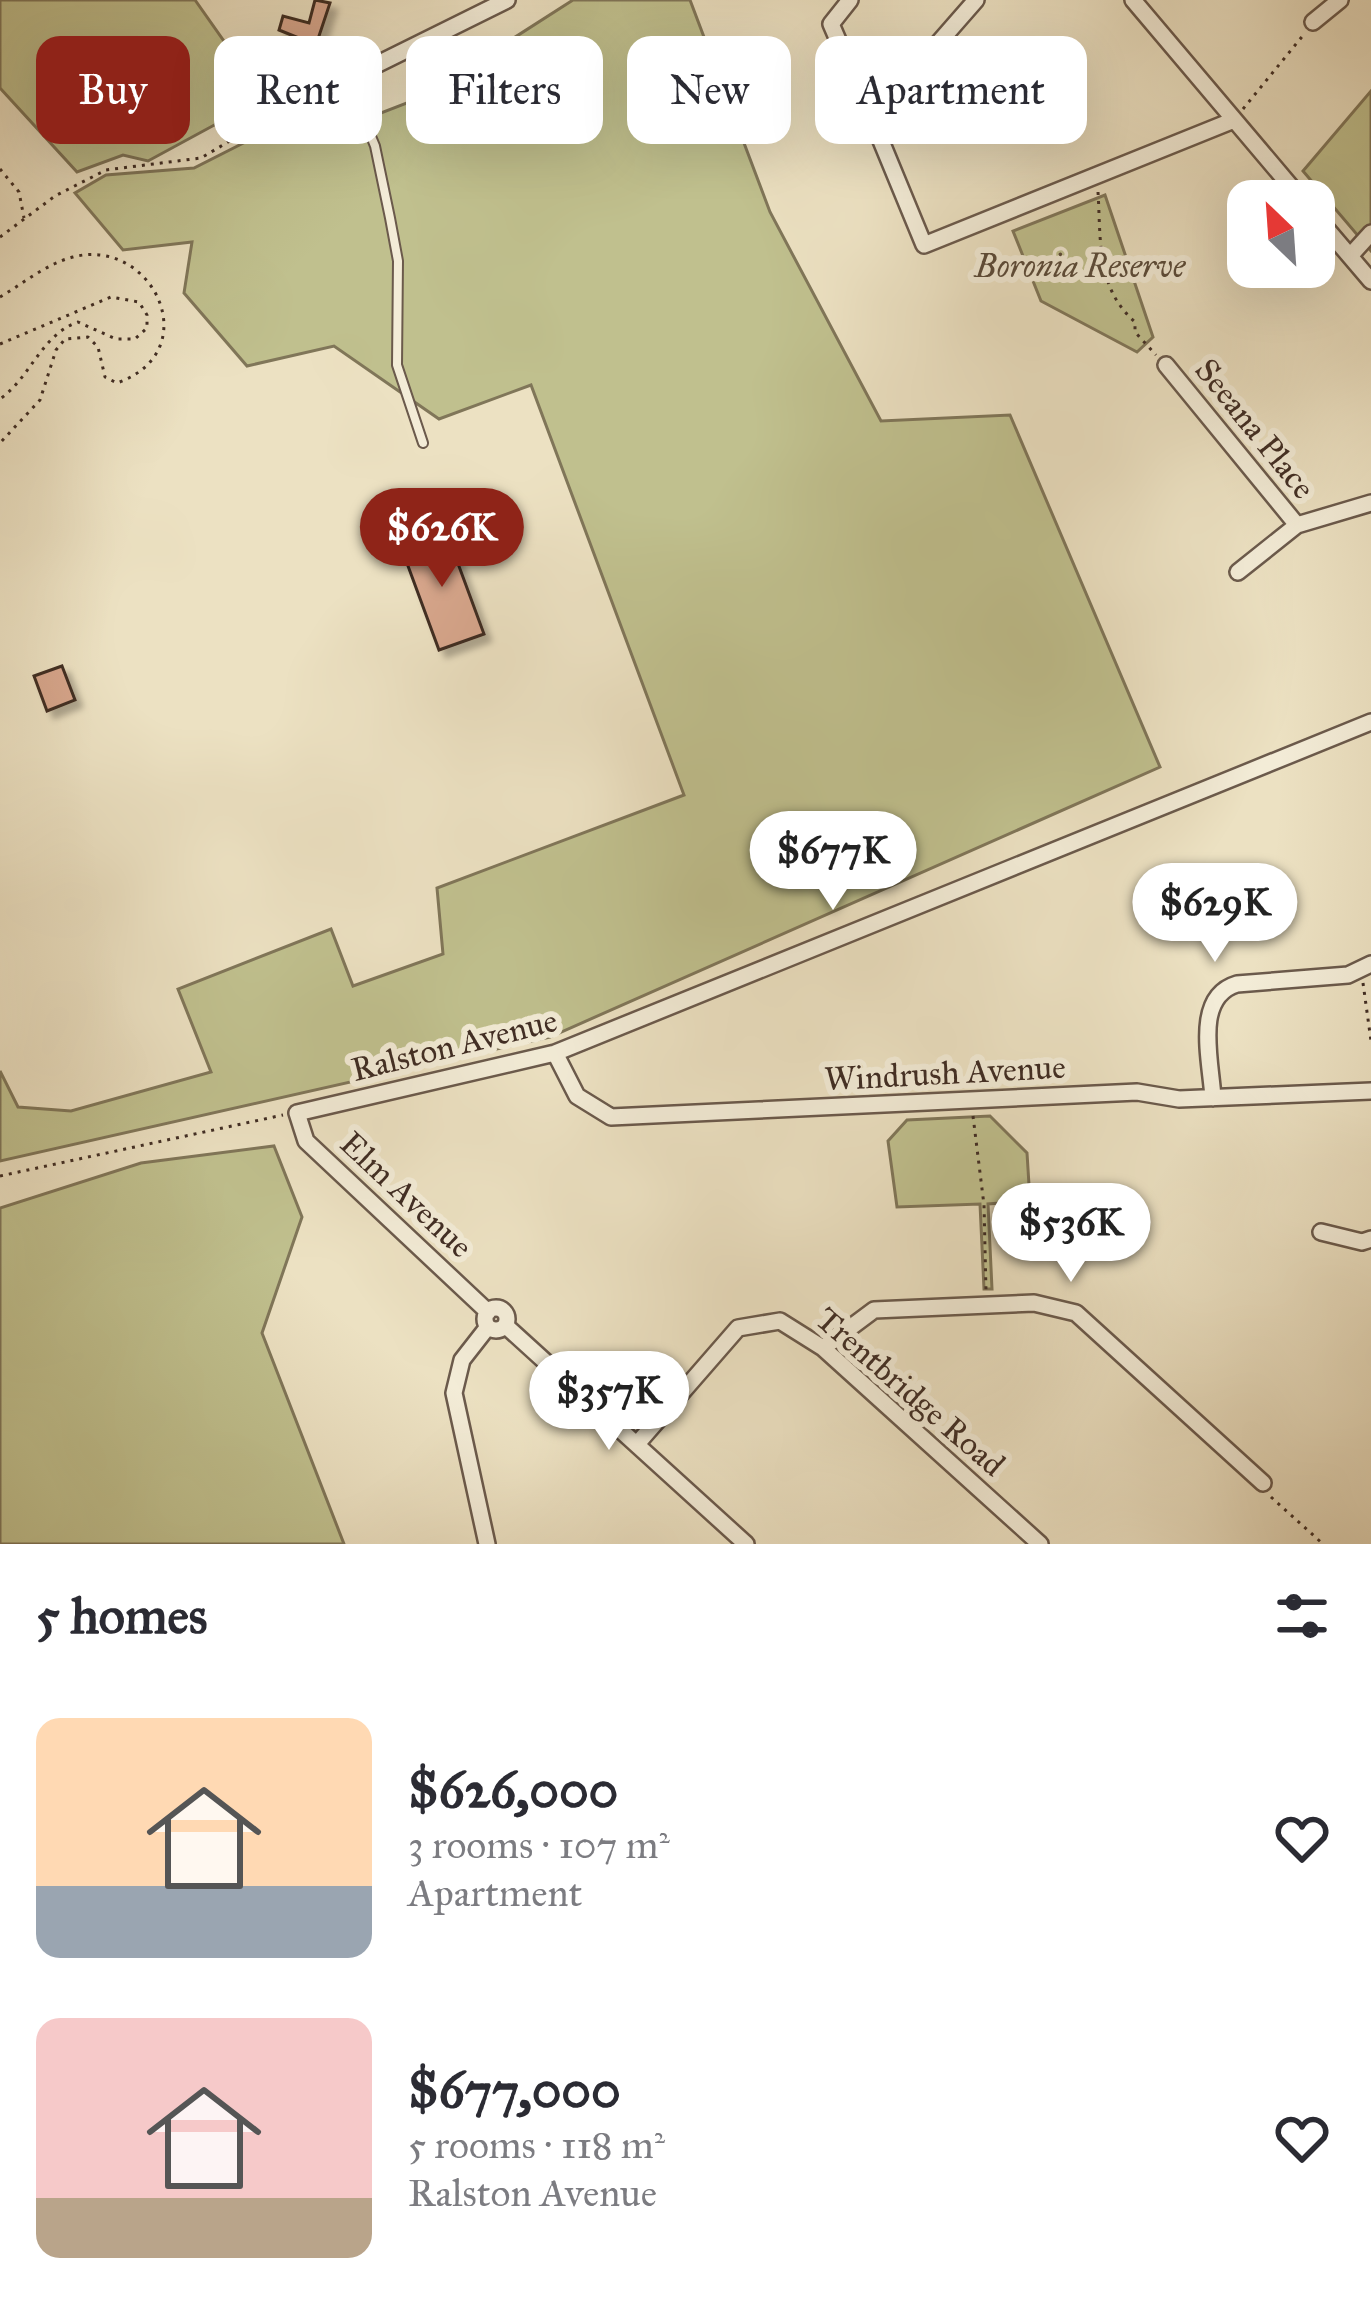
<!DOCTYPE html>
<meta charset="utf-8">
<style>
:root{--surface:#fff;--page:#f2f2f3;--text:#2b2b33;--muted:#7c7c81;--accent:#8f2418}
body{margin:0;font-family:"IM FELL Great Primer",serif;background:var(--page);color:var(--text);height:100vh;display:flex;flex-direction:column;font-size:45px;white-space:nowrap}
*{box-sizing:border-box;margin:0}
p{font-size:39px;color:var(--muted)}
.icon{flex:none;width:66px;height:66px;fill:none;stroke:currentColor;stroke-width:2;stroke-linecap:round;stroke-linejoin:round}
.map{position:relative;height:1544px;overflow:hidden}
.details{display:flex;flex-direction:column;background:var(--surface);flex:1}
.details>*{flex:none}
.hud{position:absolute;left:36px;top:36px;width:1299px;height:108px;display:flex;gap:24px}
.needle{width:78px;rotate:335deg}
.fabs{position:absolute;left:1227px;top:180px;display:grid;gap:24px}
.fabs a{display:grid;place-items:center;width:108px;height:108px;border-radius:24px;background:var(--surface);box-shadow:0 12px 48px #0002;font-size:60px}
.price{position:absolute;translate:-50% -102px;padding:0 27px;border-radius:42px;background:#fff;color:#222;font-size:39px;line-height:78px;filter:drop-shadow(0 3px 6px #0008)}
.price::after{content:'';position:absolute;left:50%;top:72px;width:36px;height:27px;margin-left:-18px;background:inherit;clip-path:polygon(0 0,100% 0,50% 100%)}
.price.on{background:var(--accent);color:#fff}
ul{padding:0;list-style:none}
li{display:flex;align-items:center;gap:36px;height:300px;padding:0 36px}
li span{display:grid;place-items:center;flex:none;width:336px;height:240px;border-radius:24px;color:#555}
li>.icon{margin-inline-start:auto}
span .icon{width:144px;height:144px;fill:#fffc;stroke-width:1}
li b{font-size:51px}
h2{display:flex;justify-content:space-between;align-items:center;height:144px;padding:0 36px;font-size:51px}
.chip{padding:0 42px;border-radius:24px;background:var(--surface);box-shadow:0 12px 48px #0002;font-size:42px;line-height:108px}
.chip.on{background:var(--accent);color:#fff}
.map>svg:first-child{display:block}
</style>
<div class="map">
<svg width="1371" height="1544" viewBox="0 0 1371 1544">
<defs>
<filter id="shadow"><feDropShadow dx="7" dy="7" stdDeviation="3" flood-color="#0004"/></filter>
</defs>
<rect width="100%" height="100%" fill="#ece1c2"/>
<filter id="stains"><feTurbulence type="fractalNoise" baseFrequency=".00167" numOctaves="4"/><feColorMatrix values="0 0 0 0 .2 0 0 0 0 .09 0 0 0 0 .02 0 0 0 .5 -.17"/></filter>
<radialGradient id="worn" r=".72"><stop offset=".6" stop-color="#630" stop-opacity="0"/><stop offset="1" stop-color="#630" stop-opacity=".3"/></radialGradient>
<path fill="#c0c08e" stroke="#807659" stroke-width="3" d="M0 0H195L264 98 148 161 123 155 77 172 0 88Z
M573 0H690L770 212 881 421 1010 415 1160 767 550 1037 0 1161V1071L18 1107 71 1111 211 1072 178 989 331 929 353 986 443 954 437 888 684 795 531 385 439 419 334 346 247 366 184 293 192 242 123 250 75 193 106 175 194 168 271 129 337 130 420 98Z
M1371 91V251L1303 171Z
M1105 195 1153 337 1137 352 1041 301 1013 231Z
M990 1116 1027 1153 1030 1201 988 1204 992 1289H984L980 1204 897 1207 888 1141 907 1120Z
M274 1146 302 1217 262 1333 344 1544H0V1208L141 1163Z"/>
<path fill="#d7a68c" stroke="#402d24" stroke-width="3" filter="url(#shadow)" d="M315 0 330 3 316 45 279 30 283 16 309 23Z
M446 531 484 634 439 650 401 547Z
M62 666 75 700 47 711 34 676Z"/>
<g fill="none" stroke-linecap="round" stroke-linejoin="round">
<g stroke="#6b5a4c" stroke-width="12">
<path id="service" d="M348 81 375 146 390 218 398 261 397 365 423 443"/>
</g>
<g stroke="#6b5a4c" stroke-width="20">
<path id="minor" d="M850 0 831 24 872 119
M976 0 872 119 924 245 1234 120
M1133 0 1303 201
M1313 22 1340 0
M291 107 507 0
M1314 214 1371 281
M1350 256 1371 233
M1166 365 1297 525 1371 503
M1238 572 1297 525
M555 1053 577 1096 611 1117 1137 1092 1179 1099 1371 1091
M1213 1098C1211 1061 1193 997 1237 984L1348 975 1371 964
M1321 1232 1362 1242 1371 1239
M485 1319a11 11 0 1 1 22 0a11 11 0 1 1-22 0Z
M488 1312 306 1141 297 1113 555 1053 1371 722
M506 1326 746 1544
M823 1348 874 1310 1034 1303 1076 1313 1263 1483
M637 1444 738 1328 780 1321 823 1348 1040 1544
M487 1544 454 1393 462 1360 487 1328"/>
</g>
<path stroke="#402d24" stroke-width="3" stroke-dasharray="3 6" stroke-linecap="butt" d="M1243 109 1305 33
M0 169 19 192 24 218
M1098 192C1101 240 1096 288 1135 322V332L1156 355
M0 237 55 196 106 170 201 158 277 113
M0 297C24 283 46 264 73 257 152 236 208 351 117 383L105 377 98 347 88 337 65 339 56 350 40 400 0 443
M0 344 111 297 139 302 147 315V328L135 339H116L78 322C41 335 31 377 0 399
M1363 983 1371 1041
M973 1116 984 1205 986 1291
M0 1176 283 1115
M1271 1497 1323 1544"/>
<use href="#service" stroke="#f3ecd7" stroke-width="8"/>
<use href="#minor" stroke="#f3ecd7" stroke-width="15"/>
</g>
<g text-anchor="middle" stroke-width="12" stroke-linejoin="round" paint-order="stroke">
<g font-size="33" font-style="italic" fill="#5a4a39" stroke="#f3ecd7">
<text x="1080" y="277">Boronia Reserve</text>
</g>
<g font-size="33" fill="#402d24" stroke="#f3ecd7">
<text transform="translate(1256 428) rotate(51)" y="12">Seeana Place</text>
<text transform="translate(454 1044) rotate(-14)" y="12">Ralston Avenue</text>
<text transform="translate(945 1072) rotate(-3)" y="12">Windrush Avenue</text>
<text transform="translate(407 1194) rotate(43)" y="12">Elm Avenue</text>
<text transform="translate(911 1391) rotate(41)" y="12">Trentbridge Road</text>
</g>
</g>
<rect width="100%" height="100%" filter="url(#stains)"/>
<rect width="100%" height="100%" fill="url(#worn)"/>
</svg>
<div class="fabs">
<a><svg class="needle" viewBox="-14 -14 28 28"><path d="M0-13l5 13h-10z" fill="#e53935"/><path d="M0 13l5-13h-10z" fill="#7c7c81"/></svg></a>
</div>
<b class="price on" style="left:442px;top:590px">$626K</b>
<b class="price" style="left:833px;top:913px">$677K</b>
<b class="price" style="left:1215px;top:965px">$629K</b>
<b class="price" style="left:1071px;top:1285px">$536K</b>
<b class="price" style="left:609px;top:1453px">$357K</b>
<div class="hud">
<a class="chip on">Buy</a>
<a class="chip">Rent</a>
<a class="chip">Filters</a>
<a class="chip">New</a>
<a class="chip">Apartment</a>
</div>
</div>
<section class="details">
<h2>5 homes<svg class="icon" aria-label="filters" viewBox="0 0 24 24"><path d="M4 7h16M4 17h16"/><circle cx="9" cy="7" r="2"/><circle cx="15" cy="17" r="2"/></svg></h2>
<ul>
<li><span style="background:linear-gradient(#ffd9b3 70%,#9aa5b1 0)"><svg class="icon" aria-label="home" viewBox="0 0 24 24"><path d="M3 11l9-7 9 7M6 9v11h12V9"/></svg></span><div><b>$626,000</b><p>3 rooms · 107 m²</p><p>Apartment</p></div><svg class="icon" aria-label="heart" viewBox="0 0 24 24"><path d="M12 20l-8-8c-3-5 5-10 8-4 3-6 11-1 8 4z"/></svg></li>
<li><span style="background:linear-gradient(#f6c9c9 75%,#b9a48a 0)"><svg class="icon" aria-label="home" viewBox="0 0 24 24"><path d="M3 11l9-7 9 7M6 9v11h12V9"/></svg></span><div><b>$677,000</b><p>5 rooms · 118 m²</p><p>Ralston Avenue</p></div><svg class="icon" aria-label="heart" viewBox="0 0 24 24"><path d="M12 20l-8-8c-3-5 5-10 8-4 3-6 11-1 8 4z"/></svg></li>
</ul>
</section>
